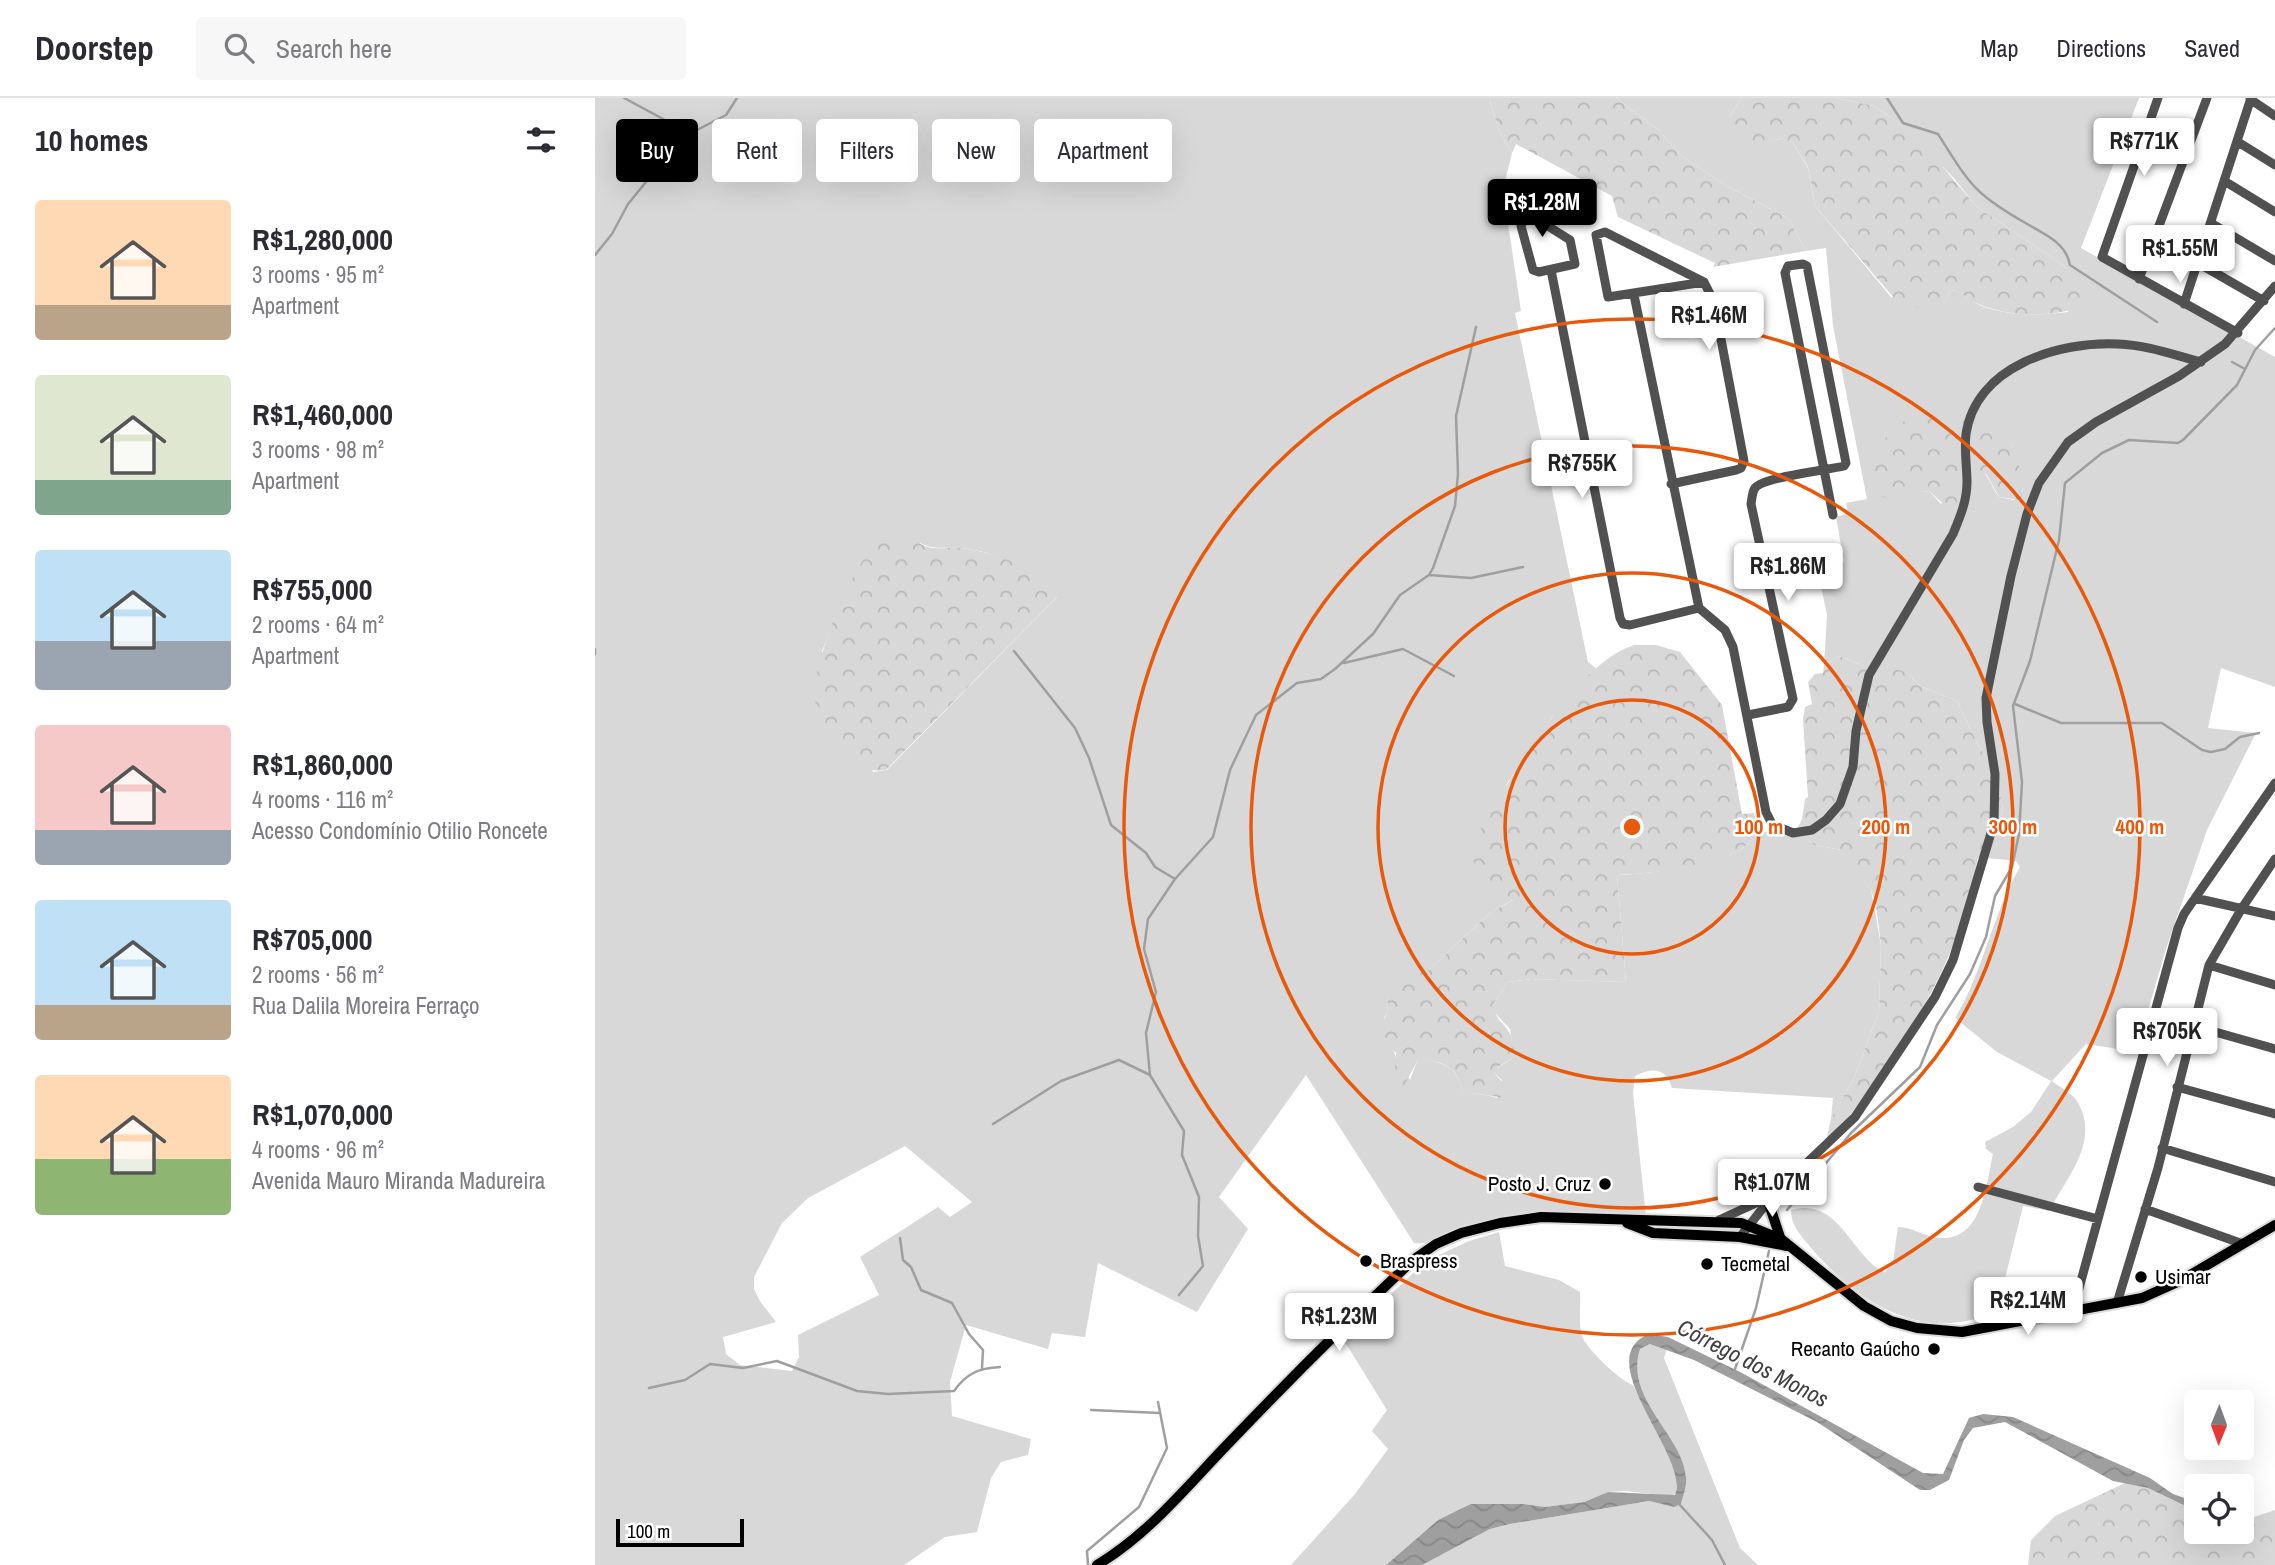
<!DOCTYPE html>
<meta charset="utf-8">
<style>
:root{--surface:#fff;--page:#f7f7f7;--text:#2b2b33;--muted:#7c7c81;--line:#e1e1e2;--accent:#000}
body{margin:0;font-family:"Archivo Narrow",sans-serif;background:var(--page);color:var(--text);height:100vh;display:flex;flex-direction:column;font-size:26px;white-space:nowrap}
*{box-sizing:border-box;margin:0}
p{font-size:23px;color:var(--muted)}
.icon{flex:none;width:38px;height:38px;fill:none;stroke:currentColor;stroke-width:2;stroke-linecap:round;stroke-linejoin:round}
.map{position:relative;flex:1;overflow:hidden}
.drawer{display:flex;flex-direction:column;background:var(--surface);width:595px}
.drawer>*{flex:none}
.top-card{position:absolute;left:21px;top:21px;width:665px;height:63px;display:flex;gap:14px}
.needle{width:46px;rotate:181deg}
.controls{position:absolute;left:1589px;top:1292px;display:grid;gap:14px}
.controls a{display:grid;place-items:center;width:70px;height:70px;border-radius:7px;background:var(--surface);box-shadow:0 7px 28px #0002;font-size:35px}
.scale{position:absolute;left:21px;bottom:18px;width:128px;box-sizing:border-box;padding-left:7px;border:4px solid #000;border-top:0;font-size:19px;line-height:24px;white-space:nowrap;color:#000;-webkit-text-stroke:5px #fff;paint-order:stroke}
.price{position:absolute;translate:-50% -60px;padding:0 16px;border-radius:7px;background:#fff;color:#222;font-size:23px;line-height:46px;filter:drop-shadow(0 2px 4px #0008)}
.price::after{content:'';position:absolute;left:50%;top:42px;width:21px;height:16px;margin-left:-10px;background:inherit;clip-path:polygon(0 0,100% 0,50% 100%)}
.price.current{background:var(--accent);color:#fff}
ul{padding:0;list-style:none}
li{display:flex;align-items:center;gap:21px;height:175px;padding:0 35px}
li span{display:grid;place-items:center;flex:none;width:196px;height:140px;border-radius:7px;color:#555}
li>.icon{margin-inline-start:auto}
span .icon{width:84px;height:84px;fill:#fffc;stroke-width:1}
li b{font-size:30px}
h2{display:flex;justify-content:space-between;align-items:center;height:84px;padding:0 35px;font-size:30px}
.tag{padding:0 24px;border-radius:7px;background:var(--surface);box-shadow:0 7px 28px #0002;font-size:24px;line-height:63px}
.tag.current{background:var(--accent);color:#fff}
header{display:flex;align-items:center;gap:42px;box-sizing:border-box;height:98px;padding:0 35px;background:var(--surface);border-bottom:2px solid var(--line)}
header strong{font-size:33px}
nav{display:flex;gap:38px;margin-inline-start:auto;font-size:24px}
.search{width:490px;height:63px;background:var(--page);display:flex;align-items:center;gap:18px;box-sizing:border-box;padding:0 24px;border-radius:7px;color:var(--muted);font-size:26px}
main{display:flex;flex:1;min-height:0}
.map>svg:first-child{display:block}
</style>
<header>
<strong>Doorstep</strong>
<div class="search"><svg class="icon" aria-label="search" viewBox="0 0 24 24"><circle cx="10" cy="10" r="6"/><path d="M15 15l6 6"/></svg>Search here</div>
<nav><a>Map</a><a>Directions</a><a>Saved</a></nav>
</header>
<main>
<section class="drawer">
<h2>10 homes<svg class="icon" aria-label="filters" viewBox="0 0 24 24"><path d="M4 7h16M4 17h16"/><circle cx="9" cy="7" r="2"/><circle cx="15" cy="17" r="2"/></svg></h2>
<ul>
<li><span style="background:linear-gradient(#ffd9b3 75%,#b9a48a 0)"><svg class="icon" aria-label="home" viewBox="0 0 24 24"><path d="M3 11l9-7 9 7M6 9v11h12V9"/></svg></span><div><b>R$1,280,000</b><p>3 rooms · 95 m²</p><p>Apartment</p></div></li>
<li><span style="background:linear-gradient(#dfe7d0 75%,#7fa58c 0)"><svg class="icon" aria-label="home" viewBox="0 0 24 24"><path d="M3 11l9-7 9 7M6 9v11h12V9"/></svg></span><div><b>R$1,460,000</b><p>3 rooms · 98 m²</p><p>Apartment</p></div></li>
<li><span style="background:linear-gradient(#bfe0f5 65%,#9aa5b1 0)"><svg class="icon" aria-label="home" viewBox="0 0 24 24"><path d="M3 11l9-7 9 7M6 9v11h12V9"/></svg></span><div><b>R$755,000</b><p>2 rooms · 64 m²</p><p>Apartment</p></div></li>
<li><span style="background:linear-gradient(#f6c9c9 75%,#9aa5b1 0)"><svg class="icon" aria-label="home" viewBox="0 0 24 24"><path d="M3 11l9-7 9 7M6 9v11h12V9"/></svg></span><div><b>R$1,860,000</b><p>4 rooms · 116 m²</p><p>Acesso Condomínio Otilio Roncete</p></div></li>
<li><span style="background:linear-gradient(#bfe0f5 75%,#b9a48a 0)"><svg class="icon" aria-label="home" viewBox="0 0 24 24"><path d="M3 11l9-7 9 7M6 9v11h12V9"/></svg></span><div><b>R$705,000</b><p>2 rooms · 56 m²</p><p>Rua Dalila Moreira Ferraço</p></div></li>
<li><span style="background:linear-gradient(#ffd9b3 60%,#8fb573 0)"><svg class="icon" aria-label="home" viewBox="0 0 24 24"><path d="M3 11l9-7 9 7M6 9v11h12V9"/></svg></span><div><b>R$1,070,000</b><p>4 rooms · 96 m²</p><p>Avenida Mauro Miranda Madureira</p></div></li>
</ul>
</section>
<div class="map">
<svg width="1680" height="1467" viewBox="0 0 1680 1467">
<defs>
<pattern id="forest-crowns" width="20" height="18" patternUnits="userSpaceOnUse" patternTransform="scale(1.75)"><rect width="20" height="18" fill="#d8d8d8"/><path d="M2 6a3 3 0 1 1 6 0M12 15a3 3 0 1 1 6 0" fill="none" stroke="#b8b8b8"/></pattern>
<pattern id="water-waves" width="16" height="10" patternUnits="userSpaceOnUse" patternTransform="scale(1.75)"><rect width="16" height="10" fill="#9f9f9f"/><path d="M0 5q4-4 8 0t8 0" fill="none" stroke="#878787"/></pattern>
</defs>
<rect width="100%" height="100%" fill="#fff"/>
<path fill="#d8d8d8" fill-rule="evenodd" d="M0 0H894L904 33 917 55 908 91 926 213 920 215 993 564 1002 571 958 618 911 687 919 801 896 814 834 872 821 877 793 897 792 916 789 920 801 960 815 982 823 961C845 963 862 968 867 991 876 996 891 996 902 1000L907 982 900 976 901 971 919 959 915 931 898 913V906L913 884 936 881 1031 884 1022 777C1050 776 1154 766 1160 735L1202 731 1219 747 1246 752 1258 766 1276 792 1286 847 1284 913 1260 978 1236 1021 1238 1000 1077 990C1071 970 1058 969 1040 978L1038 995 1051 1118C1005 1117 956 1111 911 1119 881 1125 850 1148 819 1145L711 977 624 1099 653 1131 602 1214 503 1165 490 1239 457 1235 453 1251 371 1227 355 1284 357 1318 436 1341 433 1357 406 1364 396 1380 382 1434 350 1439 309 1467H0ZM325 445C339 452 349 449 364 450 403 453 434 471 462 499L292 672 278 674 227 553 243 513 272 457ZM310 1048 377 1104 355 1119 343 1109 265 1159 284 1197 203 1237 204 1259 197 1273 145 1267 131 1256 128 1239 181 1224 165 1203 159 1191V1179L187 1125 213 1100Z
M1021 0H1147L1134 19 1165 45 1188 40 1198 45 1213 70 1220 108 1296 199 1349 207 1355 192C1366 192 1374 202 1384 207 1412 218 1443 218 1473 214L1472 170 1381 108 1358 79 1300 22 1279 8 1241 0H1544L1486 150 1680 259V589L1626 570 1613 630 1661 635 1612 732 1571 851 1541 954 1491 946 1457 983C1464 989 1477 995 1482 1003 1506 1043 1472 1079 1454 1113L1428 1108 1401 1217C1382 1220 1360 1227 1342 1225 1288 1222 1244 1184 1212 1145 1203 1134 1196 1126 1196 1112 1245 1098 1257 1161 1290 1174L1298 1163 1303 1129C1317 1129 1330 1139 1345 1140 1388 1143 1391 1085 1398 1056L1391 1051 1390 1044 1418 1029 1436 1014 1456 983 1402 954 1360 920C1389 873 1397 816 1425 769L1421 763 1393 760 1408 712 1400 670 1385 651 1362 603 1325 588 1312 575 1273 570 1244 558 1229 567 1232 517 1222 469 1249 464 1241 419 1253 415 1251 405 1272 401 1238 228 1231 150 1211 153 1193 120 1130 87 1084 56 1065 33ZM1416 347 1428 393 1419 402 1404 399C1395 387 1393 371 1376 367L1374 375 1346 406 1334 393 1286 398 1279 389 1277 375Z
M904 1134 910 1168 964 1182 985 1194C986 1207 983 1225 987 1238 990 1249 1026 1284 1038 1287L1082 1373 1081 1395 1077 1398 1030 1393 1013 1394 989 1404 950 1409 882 1406 843 1422 791 1467H696L760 1396 793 1351 777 1333 792 1312 748 1241 831 1163 874 1143Z
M1055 1246 1072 1250 1069 1260 1145 1450 1163 1467H827L895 1431 915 1426 1054 1403 1079 1409 1086 1406C1087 1396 1093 1382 1090 1373 1079 1333 1030 1297 1045 1251Z"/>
<path fill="url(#forest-crowns)" d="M894 0H1021L1065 33 1084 56 1130 87 1193 120 1211 153 1118 169 1120 165 1023 119 1017 98 921 46 917 55 904 33Z
M1147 0H1241L1279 8 1300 22 1340 60 1381 108 1472 170 1487 196 1486 209C1453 220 1415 219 1383 206 1373 202 1366 192 1355 192L1349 208 1341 212 1305 207 1220 108 1213 69 1198 45 1187 40 1150 50 1136 46 1134 19Z
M1342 317 1390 327 1410 336C1420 354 1433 382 1425 402L1404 399 1392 377 1377 367 1367 407C1349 411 1346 403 1334 393 1321 394 1303 404 1291 400 1261 391 1286 341 1300 329 1313 319 1326 318 1342 317Z
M297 437C319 438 323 448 338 450 348 451 357 449 366 450 398 454 446 469 462 499L291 672C269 675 261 665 247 649 235 635 220 617 220 598 219 564 251 483 272 457 278 449 289 443 297 437Z
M1040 547H1061L1085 554 1127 607 1147 716 1159 715 1162 726 1159 740C1134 770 1059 775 1022 777L1031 884 936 881 913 884 898 906C901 930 920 924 919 959L903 969 900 976 911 988 909 1000 872 994 867 991C862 968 845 962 823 962L806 993 799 991 801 955 785 936 786 926 792 916 793 891 802 881 834 872 896 814 918 802C900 792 876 775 877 751 877 741 889 727 894 718 920 671 987 560 1040 547Z
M1244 558 1273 570 1301 571 1312 575 1325 588 1362 603 1385 651 1400 670 1406 701 1408 712 1393 760H1383C1363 855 1335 906 1278 985 1264 1004 1250 1028 1231 1043L1236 1021 1260 978 1284 913 1286 847 1281 807 1276 792 1246 752 1219 747 1202 731 1207 721 1210 701 1213 699 1208 621 1210 609 1217 606 1213 584 1220 576 1228 575 1229 567Z
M1530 1385 1553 1390 1601 1413V1433H1647V1423L1680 1412V1467H1433L1436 1442 1460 1418Z"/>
<path fill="url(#water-waves)" d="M1054 1236 1073 1239 1147 1275 1328 1375 1348 1376 1374 1320 1388 1316 1418 1319 1555 1380 1578 1396 1601 1404V1413L1553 1390 1518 1383 1410 1324 1378 1330 1369 1342 1354 1382 1335 1392H1325L1222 1324 1099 1262 1055 1246 1045 1251C1029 1301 1087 1336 1091 1379 1092 1388 1088 1397 1086 1406L1079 1409 1054 1403 915 1426 895 1431 827 1467H791L843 1422 876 1406H927L950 1409 989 1404 1013 1394 1080 1397C1096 1359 992 1261 1054 1236Z"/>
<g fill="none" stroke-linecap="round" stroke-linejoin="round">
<path stroke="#9f9f9f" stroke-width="2.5" d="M29 0 96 36
M1292 0 1308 25 1343 36C1375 87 1380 97 1434 127 1451 137 1471 145 1475 167L1562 224
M0 157 17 136 33 106 73 57 100 33 131 17 142 0
M1637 264 1650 271
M834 477 876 480 928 469
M0 551V556
M419 553 480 630 494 660 516 727 551 755 560 769 580 781
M749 565 808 551 859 578
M1420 606 1466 625H1567L1607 652 1616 654 1630 651 1645 639 1664 635
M398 1026 466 983 524 962 555 977
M1192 1112 1256 1035 1325 969 1342 927 1375 876 1391 839 1400 798 1417 769 1424 736 1427 684 1418 608 1435 563 1464 442 1470 385 1507 355 1534 342 1583 345 1588 342 1642 287 1660 252 1680 230
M305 1140 308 1162 316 1169 326 1192 357 1205 374 1236 388 1252 387 1270
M584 1197 608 1168 603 1138 604 1099 587 1057 589 1033 555 977 551 935 561 894 549 851 553 821 580 781 618 739 635 672 661 617 702 585 726 581 740 571 778 536 805 497 834 477 838 470 860 408 863 376 861 318 881 229
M1139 1274 1161 1210 1174 1153
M54 1290 90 1282 115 1266 148 1270 182 1263 262 1293 293 1296 359 1293C371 1276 383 1270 405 1269
M496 1312 565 1315
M1084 1406 1117 1442 1130 1467
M493 1467 492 1453 544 1409 572 1350 563 1304"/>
<g stroke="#dbdbdb" stroke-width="14">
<path id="major" d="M1173 1103 1185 1139
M1032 1125 1058 1135 1145 1139 1192 1148
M502 1467C552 1437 588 1393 628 1351 690 1286 753 1223 818 1162L841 1146 866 1135 905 1125 946 1119 1146 1125 1186 1141 1269 1208 1296 1223 1322 1230 1367 1234 1547 1200 1585 1183 1680 1127"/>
</g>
<path stroke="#515151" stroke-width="9" d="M1563 0 1507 159 1643 235
M1655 1 1680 18
M1643 44 1680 67
M1631 84 1680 114
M931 118H937L975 142 980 166 944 174 938 172 926 128Z
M1616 125 1680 163
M1603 165 1669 203
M956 172 1025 520 1028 526 1035 527 1104 510
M1544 181 1612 0
M1039 197 1104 510
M1589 206 1656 0
M1076 386 1141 372 1146 370 1149 363 1119 204 1109 184 1010 134 1001 137 1013 199 1109 184
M1104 510 1130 532 1138 549 1171 714 1177 726 1198 735 1217 732 1231 722 1245 706 1258 669 1261 633 1274 577 1358 436C1365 419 1372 403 1372 384 1372 369 1369 352 1371 336 1381 268 1464 243 1523 246 1552 247 1579 257 1606 264
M1153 617 1193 609 1198 601 1156 406C1157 401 1157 394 1160 390 1168 379 1233 372 1249 368L1251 365 1212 168 1208 166 1193 168 1190 175 1238 417
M1600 800 1680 818
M1614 867 1680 887
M1599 928 1680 951
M1582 989 1680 1016
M1567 1050 1680 1084
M1383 1089 1503 1121
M1550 1111 1648 1146
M1124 1122 1172 1100
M1145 1139 1179 1096 1260 1019 1340 899 1358 862 1399 725 1400 676 1392 624 1391 600 1416 478 1432 416 1444 385 1473 344 1501 324 1584 278 1630 246 1680 188
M1522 1205 1563 1070 1614 867 1647 810 1680 761
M1478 1212 1583 830 1589 816 1680 685"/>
<use href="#major" stroke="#000" stroke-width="10"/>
</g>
<g fill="none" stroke="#e8590c" stroke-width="3.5">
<circle cx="1037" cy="729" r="127"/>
<circle cx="1037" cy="729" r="254"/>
<circle cx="1037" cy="729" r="381"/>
<circle cx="1037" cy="729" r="508"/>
</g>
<g fill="#000" stroke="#fff" stroke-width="2.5">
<circle cx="1010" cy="1086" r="7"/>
<circle cx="771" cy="1163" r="7"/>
<circle cx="1112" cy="1166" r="7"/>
<circle cx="1546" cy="1179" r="7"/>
<circle cx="1339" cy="1251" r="7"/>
</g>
<g text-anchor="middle" stroke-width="5" stroke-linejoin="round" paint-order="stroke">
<g font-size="21" fill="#000" stroke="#fff" text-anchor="start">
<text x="996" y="1093" text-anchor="end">Posto J. Cruz</text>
<text x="785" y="1170">Braspress</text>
<text x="1126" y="1173">Tecmetal</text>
<text x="1560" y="1186">Usimar</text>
<text x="1325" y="1258" text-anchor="end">Recanto Gaúcho</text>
</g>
<g font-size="23" font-style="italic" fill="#404040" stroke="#fff">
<text transform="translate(1158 1265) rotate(27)" y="8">Córrego dos Monos</text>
</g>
</g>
<circle cx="1037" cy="729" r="10" fill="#e8590c" stroke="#fff" stroke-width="3.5"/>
<g font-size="21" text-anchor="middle" font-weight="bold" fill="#e8590c" stroke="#fff" stroke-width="5" stroke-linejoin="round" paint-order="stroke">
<text x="1164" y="736">100 m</text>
<text x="1291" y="736">200 m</text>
<text x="1418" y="736">300 m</text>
<text x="1545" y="736">400 m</text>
</g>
</svg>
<div class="controls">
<a><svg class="needle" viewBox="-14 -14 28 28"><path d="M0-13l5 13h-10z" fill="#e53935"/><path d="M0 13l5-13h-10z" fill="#7c7c81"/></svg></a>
<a><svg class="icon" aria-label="locate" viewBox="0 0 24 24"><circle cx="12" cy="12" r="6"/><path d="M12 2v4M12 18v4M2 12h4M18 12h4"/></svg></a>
</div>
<div class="scale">100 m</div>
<b class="price" style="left:1549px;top:80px">R$771K</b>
<b class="price current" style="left:947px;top:141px">R$1.28M</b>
<b class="price" style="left:1585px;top:187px">R$1.55M</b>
<b class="price" style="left:1114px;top:254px">R$1.46M</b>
<b class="price" style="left:987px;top:402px">R$755K</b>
<b class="price" style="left:1193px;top:505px">R$1.86M</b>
<b class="price" style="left:1572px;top:970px">R$705K</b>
<b class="price" style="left:1177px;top:1121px">R$1.07M</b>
<b class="price" style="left:1433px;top:1239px">R$2.14M</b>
<b class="price" style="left:744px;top:1255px">R$1.23M</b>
<div class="top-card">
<a class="tag current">Buy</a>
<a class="tag">Rent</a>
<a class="tag">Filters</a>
<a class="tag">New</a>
<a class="tag">Apartment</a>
</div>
</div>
</main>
